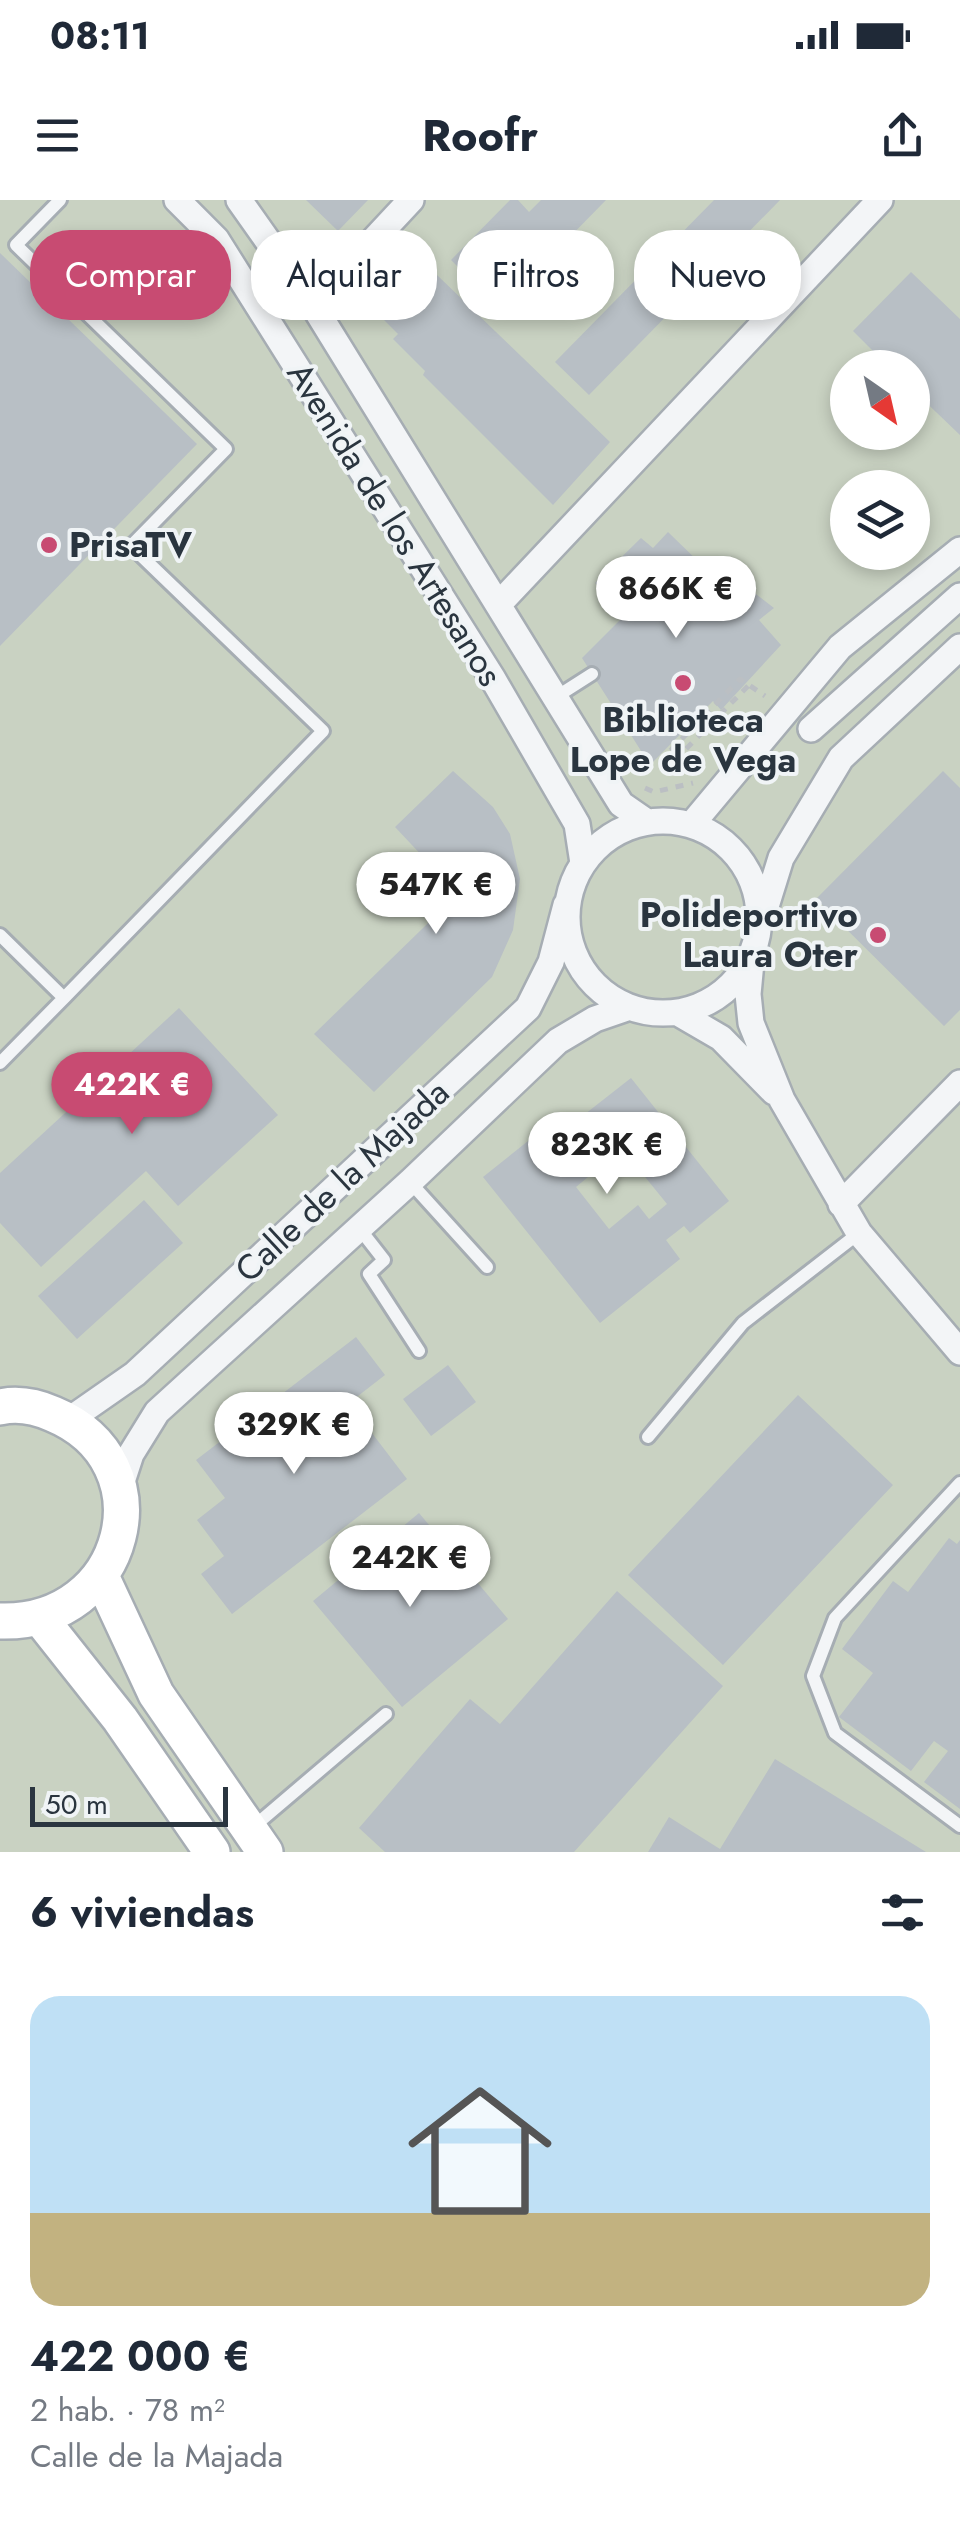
<!DOCTYPE html>
<html lang="es">
<meta charset="utf-8">
<style>
:root{--surface:#fff;--page:#f6f6f7;--text:#1f2937;--muted:#747a83;--line:#e0e1e3;--accent:#c84b72}
body{margin:0;font-family:Jost,sans-serif;background:var(--page);color:var(--text);height:100vh;display:flex;flex-direction:column;font-size:38px;white-space:nowrap}
*{box-sizing:border-box;margin:0}
p{font-size:32px;color:var(--muted)}
.icon{flex:none;width:55px;height:55px;fill:none;stroke:currentColor;stroke-width:2;stroke-linecap:round;stroke-linejoin:round}
.map{position:relative;height:1652px;overflow:hidden}
.panel{display:flex;flex-direction:column;background:var(--surface);flex:1}
.panel>*{flex:none}
.banner{position:absolute;left:30px;top:30px;width:900px;height:90px;display:flex;gap:20px}
.needle{width:65px;rotate:146deg}
.controls{position:absolute;left:830px;top:150px;display:grid;gap:20px}
.controls a{display:grid;place-items:center;width:100px;height:100px;border-radius:50%;background:var(--surface);box-shadow:0 5px 15px #0003;font-size:50px}
.scale{position:absolute;left:30px;bottom:25px;width:198px;box-sizing:border-box;padding-left:10px;border:5px solid #2a353f;border-top:0;font-size:28px;line-height:35px;white-space:nowrap;color:#2a353f;-webkit-text-stroke:8px #f0f4f6;paint-order:stroke}
.price{position:absolute;translate:-50% -85px;padding:0 22px;border-radius:35px;background:#fff;color:#222;font-size:32px;line-height:65px;filter:drop-shadow(0 2px 5px #0008)}
.price::after{content:'';position:absolute;left:50%;top:60px;width:30px;height:22px;margin-left:-15px;background:inherit;clip-path:polygon(0 0,100% 0,50% 100%)}
.price.on{background:var(--accent);color:#fff}
ul{padding:0;list-style:none}
li{display:grid;align-content:center;gap:20px;height:530px;padding:0 30px}
li+li{border-top:2px solid var(--line)}
li span{display:grid;place-items:center;height:310px;border-radius:30px;color:#555}
li>.icon{margin-inline-start:auto}
span .icon{width:180px;height:180px;fill:#fffc;stroke-width:1}
li b{font-size:42px}
h2{display:flex;justify-content:space-between;align-items:center;height:120px;padding:0 30px;font-size:42px}
.tag{padding:0 35px;border-radius:40px;background:var(--surface);box-shadow:0 5px 15px #0003;font-size:35px;line-height:90px}
.tag.on{background:var(--accent);color:#fff}
.status{display:flex;justify-content:space-between;align-items:center;height:70px;padding:0 50px;background:var(--surface);direction:ltr}
.status svg{height:28px;fill:currentColor}
header{display:flex;justify-content:space-between;align-items:center;height:130px;padding:0 30px;background:var(--surface);font-size:45px;font-weight:700}
.map>svg:first-child{display:block}
</style>
<div class="status"><b>08:11</b><svg viewBox="0 0 49 12"><path d="M0 12V9h3v3zM5 12V6h3v6zM10 12V3h3v9zM15 12V0h3v12zM26 1h20v11H26zM47 4h2v5h-2z"/></svg></div>
<header><svg class="icon" aria-label="menu" viewBox="0 0 24 24"><path d="M4 6h16M4 12h16M4 18h16"/></svg>Roofr<svg class="icon" aria-label="share" viewBox="0 0 24 24"><path d="M12 15V3M7 8l5-5 5 5M5 13v7h14v-7"/></svg></header>
<div class="map">
<svg width="960" height="1652" viewBox="0 0 960 1652">
<rect width="100%" height="100%" fill="#e0e5e9"/>
<path fill="#c9d2c2" fill-rule="evenodd" d="M0 0H960V1652H0ZM848 168H912V232H848ZM848 288H912V352H848Z"/>
<path fill="#b8bfc5" fill-rule="evenodd" d="M306 0H368L338 31Z
M510 0H518L529 12 541 0H606L563 44 548 30 485 94 451 60Z
M714 0H780L589 195 555 162Z
M409 48 610 242 553 305 423 175 425 171 393 139 398 134 366 102 401 71 393 63Z
M0 53 197 244 0 446Z
M911 72 960 119V235L912 189V168H890L853 131Z
M668 332 702 365 710 359 774 408 759 420 781 445 721 510 713 501 650 565 582 458 626 414 595 383 641 338 653 348Z
M453 571 493 607 510 634 520 679 513 730 492 777 374 892 314 834 458 694 395 627Z
M943 571 960 588V810L944 826 816 699Z
M179 808 278 915 178 1006 146 971 41 1067 0 1023V973Z
M631 878 729 1001 690 1033 684 1026 666 1040 680 1059 600 1123 483 977 562 914 571 925ZM607 930 667 1004 649 1019 638 1005 609 1029 576 987 605 963 589 944Z
M144 1000 183 1043 77 1139 38 1096Z
M356 1137 385 1175 349 1203 407 1279 232 1414 201 1374 224 1356 197 1320 225 1298 196 1260Z
M448 1165 476 1202 431 1236 403 1199Z
M798 1195 893 1285 723 1465 628 1375Z
M419 1313 508 1419 402 1507 313 1401Z
M949 1338 957 1344 960 1340V1609L924 1582 948 1551 934 1541 911 1571 839 1517 873 1473 842 1449 893 1381 908 1392Z
M617 1391 723 1486 574 1652H385L359 1628 470 1499 500 1524Z
M775 1559 926 1652H648L669 1617 720 1649Z"/>
<g fill="none" stroke-linecap="round" stroke-linejoin="round">
<g stroke="#a6adb3" stroke-width="18">
<path id="lane" d="M60 0 16 45 226 249 131 346 323 531 64 798
M556 497 592 474
M0 735 64 798 0 863
M410 982 487 1067
M359 1028 384 1060 369 1074 419 1151
M648 1237 743 1123 859 1033
M960 1283 835 1418 813 1476 835 1533 960 1626
M252 1628 386 1514"/>
</g>
<g stroke="#a6adb3" stroke-width="30">
<path id="street" d="M177 0 216 39 493 479 577 624 583 663
M239 0 313 105 621 604 647 622
M313 105 411 0
M499 404 880 0
M811 529 960 396
M567 717a96 96 0 1 1 192 0a96 96 0 1 1-192 0Z
M692 624 840 447 960 350
M763 716 781 658 841 558 960 447
M751 762 748 794 751 823 782 900 859 1033 960 1152
M678 813 721 838 774 892
M841 1004 960 883
M69 1220 135 1174 528 808 551 762 566 705
M119 1291 131 1254 157 1212 410 982 558 841 595 819 627 808"/>
</g>
<g stroke="#a6adb3" stroke-width="40">
<path id="secondary" d="M0 1207C18 1203 37 1207 53 1214 169 1262 128 1425 0 1421
M101 1376 156 1494 265 1652
M40 1418 120 1519 212 1652"/>
</g>
<path stroke="#bbbfc3" stroke-width="5" stroke-dasharray="8 8" stroke-linecap="butt" d="M748 486 685 550 675 557 669 552 740 479 765 496
M645 588 654 592 693 583"/>
<use href="#lane" stroke="#f3f5f7" stroke-width="12"/>
<use href="#street" stroke="#f3f5f7" stroke-width="25"/>
<use href="#secondary" stroke="#fff" stroke-width="35"/>
</g>
<g fill="#c84b72" stroke="#f0f4f6" stroke-width="4">
<circle cx="49" cy="345" r="10"/>
<circle cx="683" cy="483" r="10"/>
<circle cx="878" cy="735" r="10"/>
</g>
<g text-anchor="middle" stroke-width="8" stroke-linejoin="round" paint-order="stroke">
<g font-size="35" fill="#2a353f" stroke="#f0f4f6">
<text transform="translate(395 324) rotate(58)" y="12">Avenida de los Artesanos</text>
<text transform="translate(342 981) rotate(-43)" y="12">Calle de la Majada</text>
</g>
<g font-size="35" font-weight="bold" fill="#2a353f" stroke="#f0f4f6" text-anchor="start">
<text x="69" y="357">PrisaTV</text>
<text x="683" y="532" text-anchor="middle">Biblioteca<tspan x="683" dy="40">Lope de Vega</tspan></text>
<text x="858" y="727" text-anchor="end">Polideportivo<tspan x="858" dy="40">Laura Oter</tspan></text>
</g>
</g>
</svg>
<div class="controls">
<a><svg class="needle" viewBox="-14 -14 28 28"><path d="M0-13l5 13h-10z" fill="#e53935"/><path d="M0 13l5-13h-10z" fill="#747a83"/></svg></a>
<a><svg class="icon" aria-label="layers" viewBox="0 0 24 24"><path d="M12 4l9 5-9 5-9-5zM3 14l9 5 9-5"/></svg></a>
</div>
<div class="scale">50 m</div>
<b class="price" style="left:676px;top:441px">866K €</b>
<b class="price" style="left:436px;top:737px">547K €</b>
<b class="price on" style="left:132px;top:937px">422K €</b>
<b class="price" style="left:607px;top:997px">823K €</b>
<b class="price" style="left:294px;top:1277px">329K €</b>
<b class="price" style="left:410px;top:1410px">242K €</b>
<div class="banner">
<a class="tag on">Comprar</a>
<a class="tag">Alquilar</a>
<a class="tag">Filtros</a>
<a class="tag">Nuevo</a>
</div>
</div>
<section class="panel">
<h2>6 viviendas<svg class="icon" aria-label="filters" viewBox="0 0 24 24"><path d="M4 7h16M4 17h16"/><circle cx="9" cy="7" r="2"/><circle cx="15" cy="17" r="2"/></svg></h2>
<ul>
<li><span style="background:linear-gradient(#bfe0f5 70%,#c2b280 0)"><svg class="icon" aria-label="home" viewBox="0 0 24 24"><path d="M3 11l9-7 9 7M6 9v11h12V9"/></svg></span><div><b>422 000 €</b><p>2 hab. · 78 m²</p><p>Calle de la Majada</p></div></li>
</ul>
</section>
